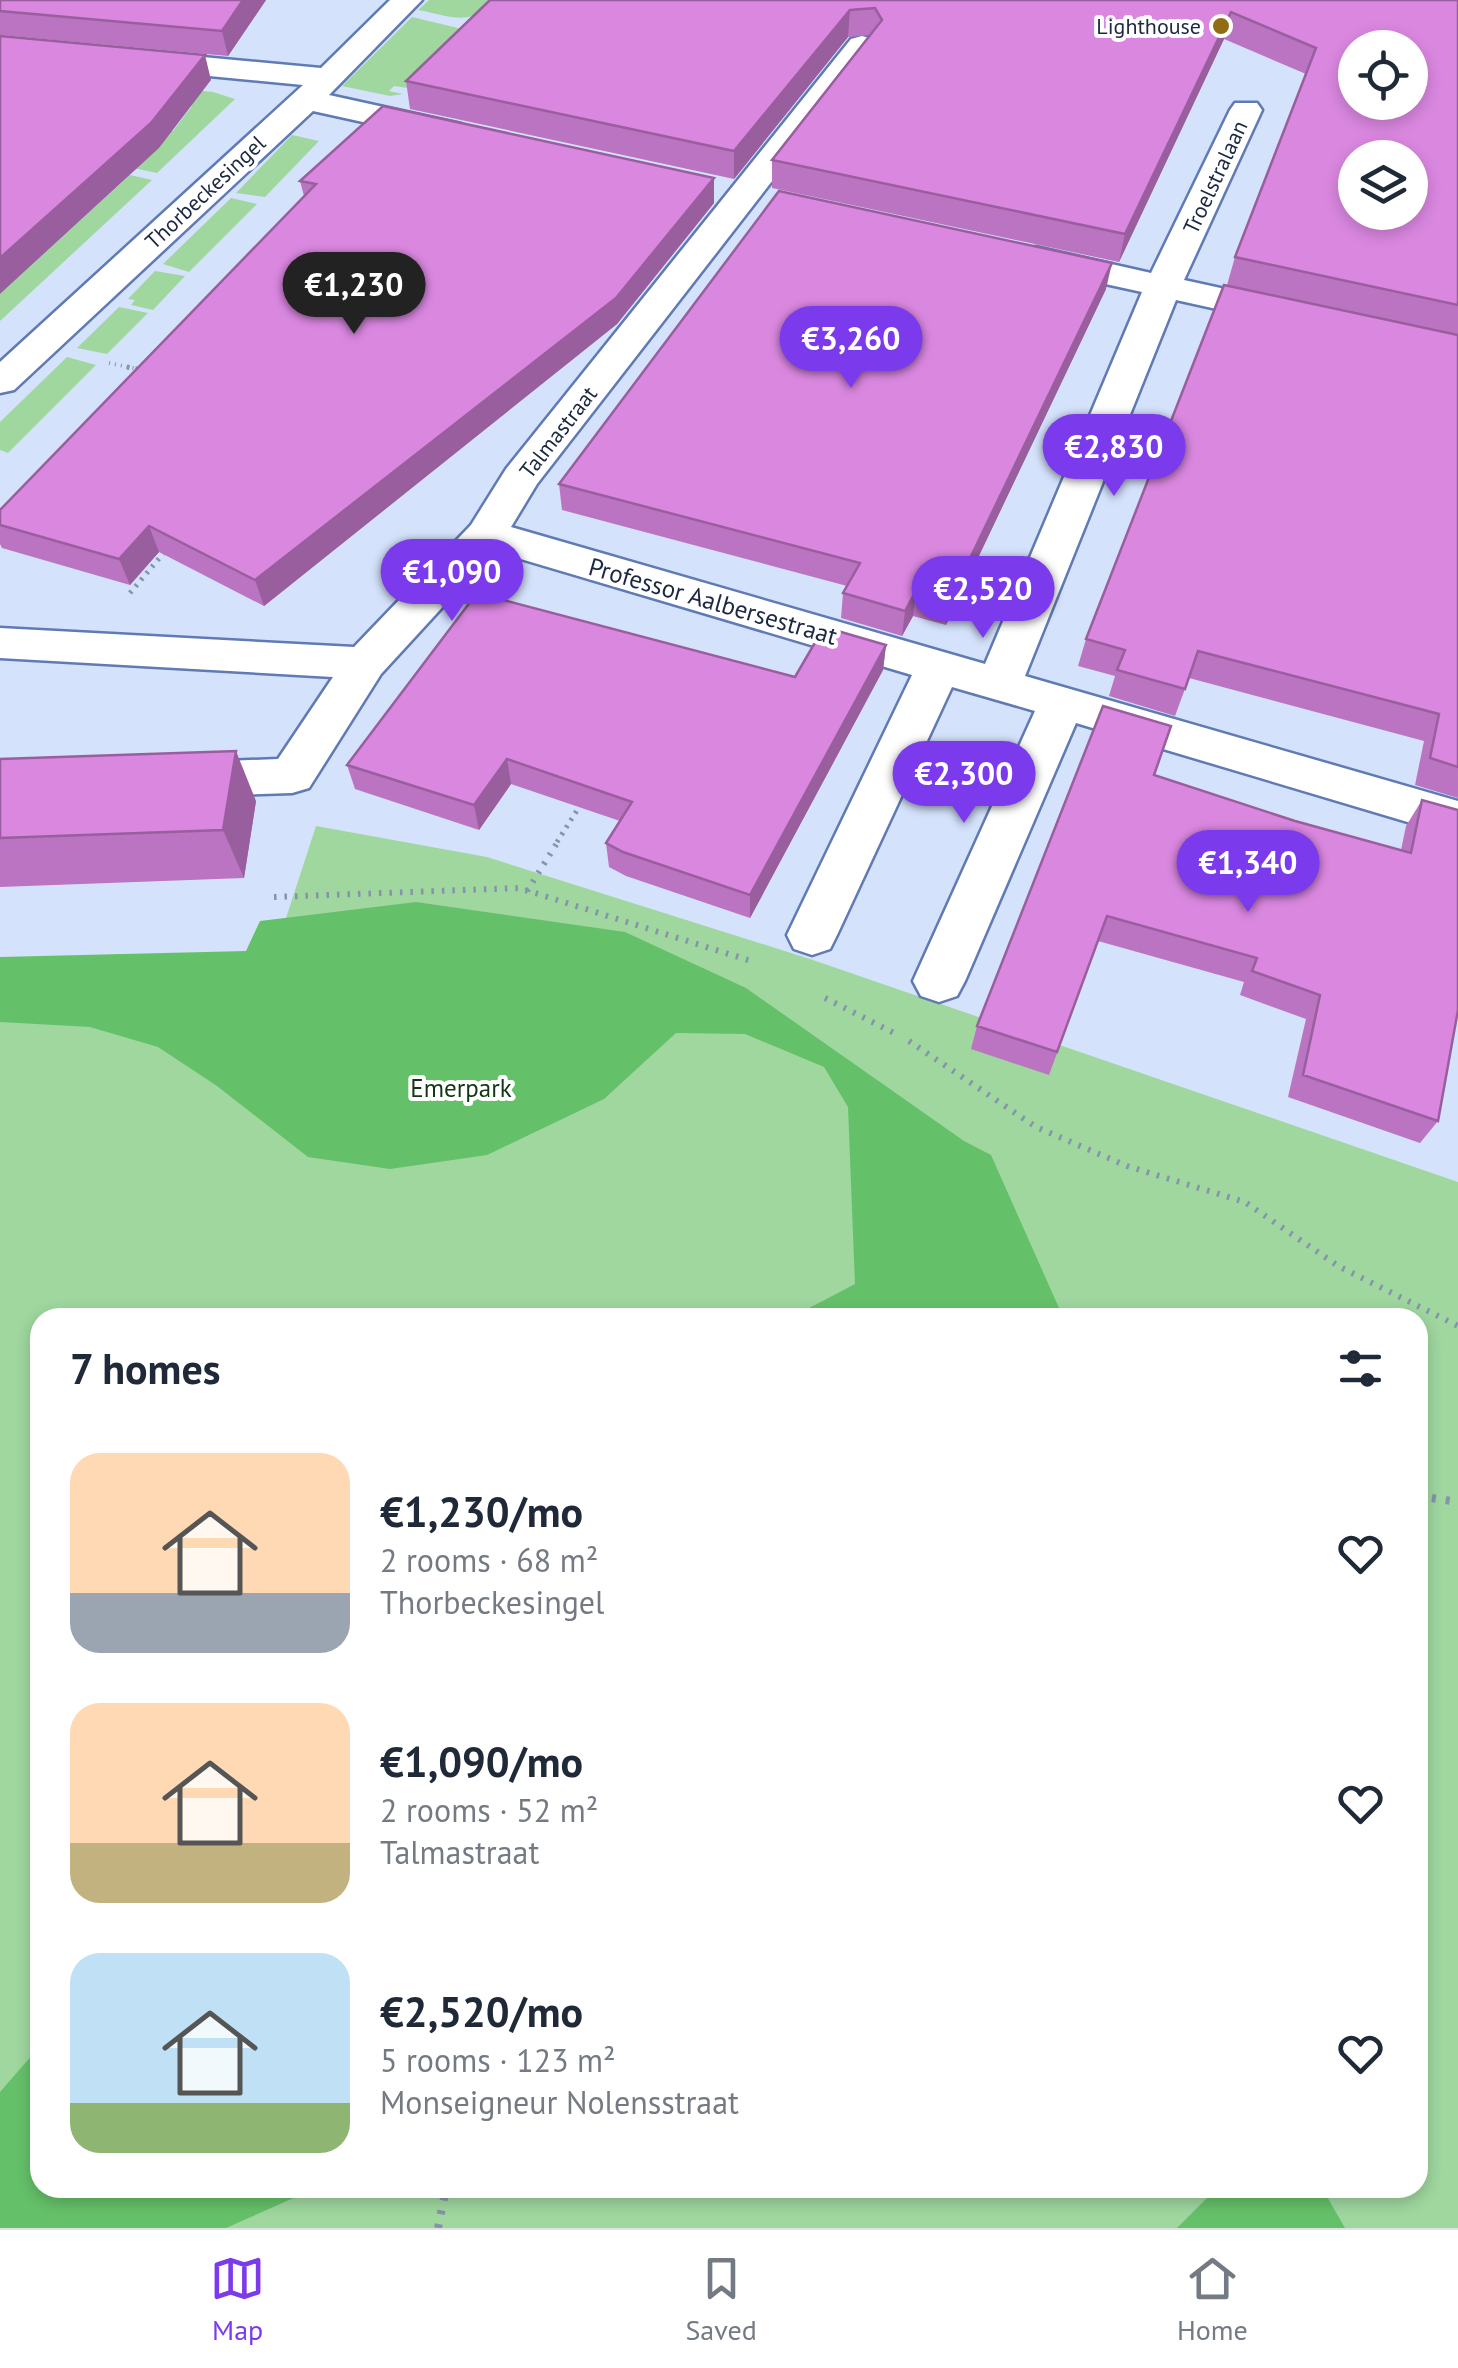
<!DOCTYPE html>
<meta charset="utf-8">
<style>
:root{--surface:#fff;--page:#f2f2f3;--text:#1f2937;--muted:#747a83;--line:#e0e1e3;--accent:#7c3aed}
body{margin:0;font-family:"PT Sans",sans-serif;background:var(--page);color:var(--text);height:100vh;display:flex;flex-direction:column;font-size:38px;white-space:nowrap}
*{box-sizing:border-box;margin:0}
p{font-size:32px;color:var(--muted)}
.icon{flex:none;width:55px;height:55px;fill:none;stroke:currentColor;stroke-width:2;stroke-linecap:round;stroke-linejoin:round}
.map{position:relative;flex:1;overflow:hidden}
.panel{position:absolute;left:30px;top:1308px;width:1398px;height:890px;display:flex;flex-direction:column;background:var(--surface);border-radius:30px;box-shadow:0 5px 15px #0003}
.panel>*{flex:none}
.buttons{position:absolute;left:1338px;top:30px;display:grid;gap:20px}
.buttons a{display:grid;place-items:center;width:90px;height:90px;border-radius:50%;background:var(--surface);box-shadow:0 5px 15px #0003;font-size:50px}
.price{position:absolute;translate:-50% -85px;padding:0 22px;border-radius:35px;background:var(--accent);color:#fff;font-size:32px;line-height:65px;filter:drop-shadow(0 2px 5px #0008)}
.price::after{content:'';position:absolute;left:50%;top:60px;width:30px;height:22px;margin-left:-15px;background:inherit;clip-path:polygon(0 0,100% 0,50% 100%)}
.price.current{background:#222;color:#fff}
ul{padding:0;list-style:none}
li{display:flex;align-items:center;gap:30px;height:250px;padding:0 40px}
li span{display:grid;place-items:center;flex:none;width:280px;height:200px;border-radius:30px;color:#555}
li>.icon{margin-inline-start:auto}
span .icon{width:120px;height:120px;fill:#fffc;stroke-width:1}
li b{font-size:42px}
h2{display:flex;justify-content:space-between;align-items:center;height:120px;padding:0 40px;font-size:42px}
.menu{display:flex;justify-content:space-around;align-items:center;height:140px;border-top:2px solid var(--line);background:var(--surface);font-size:28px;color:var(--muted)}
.menu a{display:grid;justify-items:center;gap:5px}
.menu .current{color:var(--accent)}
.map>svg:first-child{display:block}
</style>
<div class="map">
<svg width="1458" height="2228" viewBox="0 0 1458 2228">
<rect width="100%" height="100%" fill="#d5e2fc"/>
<path fill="#9fd79f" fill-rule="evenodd" d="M429 0H497C466 27 456 17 418 10Z
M412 17 462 29 408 88 394 86 389 91 403 94 390 96 342 86Z
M0 70 213 92 235 99 157 173 85 158 147 129 173 131 192 106Z
M292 135 319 141 265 197 236 193Z
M130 175 152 180 0 321V294Z
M231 198 257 204 189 272 163 264Z
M155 271 185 276 153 310 131 305 135 300 128 299Z
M119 307 148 313 107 354 77 348Z
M67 357 96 365 8 453 0 450V422Z
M316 826 487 857 810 959 1458 1182V2228H0V966L275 952ZM40 1318H1418V2188H40Z"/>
<path fill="#65c169" d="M416 902 625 932 746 988 964 1141 991 1155 1059 1308 1067 1317H792L855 1284 848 1107 824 1067 745 1034 676 1033 604 1099 487 1155 390 1169 308 1157 217 1086 158 1047 90 1027 0 1022V957L246 951 260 921Z
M40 2046V2188H316L226 2228H0V2092Z
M1217 2188H1322L1345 2228H1177Z"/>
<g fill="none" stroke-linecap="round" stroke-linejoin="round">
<g stroke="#5f7ab4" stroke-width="5">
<path id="street" d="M390 0H422L329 95 461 124 465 131 461 138 449 141 313 111 14 390 0 393V362L303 85 0 56V38L321 68Z
M862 36 873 39 877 45 873 51 537 484 511 527 985 664 1142 292 1023 266 1018 258 1023 250 1036 247 1151 273 1230 110 1235 103H1257L1262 110 1184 280 1307 307 1312 315 1307 323 1294 326 1176 300 1025 676 1458 801V837L1076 723 965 981 957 996 939 1002 921 996 913 981 1035 711 952 687 837 935 830 949 812 955 794 949 787 935 912 675 494 551 381 674 309 788 292 793 173 797 156 792 149 780 156 768 173 763 278 759 333 677 0 658V628L354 647 471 525 506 469 851 39Z"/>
</g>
<path stroke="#8693ac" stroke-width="4" stroke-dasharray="1 5" stroke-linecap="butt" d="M109 363 138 369"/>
<path stroke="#8693ac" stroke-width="5" stroke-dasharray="2.5 6" stroke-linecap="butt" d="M127 367 141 370
M130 593 167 549
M557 842 583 801"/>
<path stroke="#8693ac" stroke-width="6" stroke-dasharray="2.5 8" stroke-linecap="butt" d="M527 891 559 840
M274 897 519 888 751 961
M825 998 898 1035
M909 1041 1036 1127 1127 1166 1245 1202 1338 1266 1458 1326"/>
<path stroke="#8693ac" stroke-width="8" stroke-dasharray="4 10" stroke-linecap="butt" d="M1418 1496 1458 1502
M438 2228 446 2188"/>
<use href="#street" fill="#fff" fill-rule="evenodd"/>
</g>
<path fill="#bb74c1" d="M0 0H266L228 56 0 35Z
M490 0H1458V798L1415 785 1424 741 1189 678 1175 716 1109 696 1115 676 1078 666 1086 639 1227 285 1235 257 1306 74 1224 39 1119 262 772 188V160L870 35 848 37 734 179 410 109 406 81Z
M714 178V203L617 324 264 606 159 552 130 585 2 548 0 544V525L304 196 300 181Z
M1106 289 946 625 913 616 902 636 841 618 843 593 847 586 562 510 559 484Z
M886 645 883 670 750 918 626 876 609 867 606 843 620 821 511 784 479 830 355 789 347 765 795 677Z
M0 759 256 801 244 878 0 887Z
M1154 775 1295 821 1401 850 1406 826 1422 800 1438 1121 1420 1143 1288 1097 1306 1019 1240 995 1244 982 1098 941 1049 1075 971 1049 977 1026Z"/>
<path fill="#995e9d" d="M243 0H266L228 56 222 31Z
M850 10 848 37 734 179V151Z
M1231 12 1224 39 1119 262 1125 234Z
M205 55 211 80 159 148 0 294V258Z
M714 178V203L617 324 264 606 255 580Z
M1112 263 1106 289 946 625 950 600Z
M149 526 159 552 130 585 119 559Z
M916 591 913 616 902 636 905 611Z
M886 645 883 670 750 918V895Z
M236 751 256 801 244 878 223 830Z
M507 759 511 784 479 830 474 805Z"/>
<path fill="#da87e0" stroke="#995e9d" stroke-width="2.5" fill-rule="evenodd" d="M0 0H243L222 31 0 11Z
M490 0H1458V305L1235 257 1316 48 1231 12 1125 234 772 160 882 20 875 8 850 10 734 151 406 81ZM1355 48H1410V102H1355ZM1355 158H1410V212H1355Z
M0 36 205 55 151 123 0 258Z
M383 106 714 178 616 298 255 580 149 526 119 559 0 525V510L316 184 300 181Z
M779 191 1112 263 950 600 916 591 905 611 843 593 860 563 559 484Z
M1224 285 1458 335V767L1430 758 1439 714 1198 651 1185 689 1117 670 1125 650 1086 639Z
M477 593 795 677 824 627 886 645 750 895 623 852 606 843 632 802 507 759 474 805 347 765Z
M1103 706 1171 726 1154 775 1295 821 1411 853 1422 800 1458 810V1010L1438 1121 1303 1075 1320 995 1252 971 1257 958 1107 916 1057 1052 977 1026Z
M236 751 223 830 0 838V759Z"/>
<circle fill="#906d13" stroke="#fff" stroke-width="4" cx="1221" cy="26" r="10"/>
<g text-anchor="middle" stroke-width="8" stroke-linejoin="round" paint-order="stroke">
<g font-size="22" fill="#1c2840" stroke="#fff" text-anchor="end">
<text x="1201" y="34">Lighthouse</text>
</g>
<g font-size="22" fill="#1c2840" stroke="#fff">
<text transform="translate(1215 177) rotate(-65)" y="8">Troelstralaan</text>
<text transform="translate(205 192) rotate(-43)" y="8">Thorbeckesingel</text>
<text transform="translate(558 432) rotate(-52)" y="8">Talmastraat</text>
</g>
<g font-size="25" fill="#1c2840" stroke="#fff">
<text transform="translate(713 601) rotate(16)" y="9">Professor Aalbersestraat</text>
</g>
<g font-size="25" fill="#123715" stroke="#fff">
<text x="461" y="1097">Emerpark</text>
</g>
</g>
</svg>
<div class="buttons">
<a><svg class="icon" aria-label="locate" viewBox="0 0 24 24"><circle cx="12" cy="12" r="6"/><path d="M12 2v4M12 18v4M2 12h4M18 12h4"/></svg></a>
<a><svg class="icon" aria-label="layers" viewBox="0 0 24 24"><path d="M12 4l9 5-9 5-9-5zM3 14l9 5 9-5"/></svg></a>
</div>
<b class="price current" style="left:354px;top:337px">€1,230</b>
<b class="price" style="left:851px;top:391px">€3,260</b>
<b class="price" style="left:1114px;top:499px">€2,830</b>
<b class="price" style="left:452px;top:624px">€1,090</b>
<b class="price" style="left:983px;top:641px">€2,520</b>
<b class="price" style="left:964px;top:826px">€2,300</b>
<b class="price" style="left:1248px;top:915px">€1,340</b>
<section class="panel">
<h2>7 homes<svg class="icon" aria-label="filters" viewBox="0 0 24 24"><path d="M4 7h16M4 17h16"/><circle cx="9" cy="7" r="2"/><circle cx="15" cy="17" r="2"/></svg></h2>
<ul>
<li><span style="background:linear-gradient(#ffd9b3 70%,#9aa5b1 0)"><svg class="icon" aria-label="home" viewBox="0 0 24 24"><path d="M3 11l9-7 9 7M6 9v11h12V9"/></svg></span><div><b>€1,230/mo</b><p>2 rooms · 68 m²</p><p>Thorbeckesingel</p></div><svg class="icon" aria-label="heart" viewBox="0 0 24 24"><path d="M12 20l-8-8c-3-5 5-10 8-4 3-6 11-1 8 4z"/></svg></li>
<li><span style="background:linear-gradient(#ffd9b3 70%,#c2b280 0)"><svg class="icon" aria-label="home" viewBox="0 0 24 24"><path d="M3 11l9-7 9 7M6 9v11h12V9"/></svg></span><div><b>€1,090/mo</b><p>2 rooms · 52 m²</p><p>Talmastraat</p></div><svg class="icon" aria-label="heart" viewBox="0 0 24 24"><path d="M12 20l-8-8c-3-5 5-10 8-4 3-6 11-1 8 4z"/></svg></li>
<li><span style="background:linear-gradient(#bfe0f5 75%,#8fb573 0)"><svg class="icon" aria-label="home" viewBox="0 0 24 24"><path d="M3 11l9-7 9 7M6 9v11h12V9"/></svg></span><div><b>€2,520/mo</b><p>5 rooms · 123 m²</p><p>Monseigneur Nolensstraat</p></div><svg class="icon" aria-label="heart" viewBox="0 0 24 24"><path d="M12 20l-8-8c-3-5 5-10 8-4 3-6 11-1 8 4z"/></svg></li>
</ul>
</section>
</div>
<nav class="menu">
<a class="current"><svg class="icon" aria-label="map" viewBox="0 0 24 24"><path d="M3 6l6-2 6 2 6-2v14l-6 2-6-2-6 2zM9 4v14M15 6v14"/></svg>Map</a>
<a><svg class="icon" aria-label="saved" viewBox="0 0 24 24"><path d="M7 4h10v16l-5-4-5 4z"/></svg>Saved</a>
<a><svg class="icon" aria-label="home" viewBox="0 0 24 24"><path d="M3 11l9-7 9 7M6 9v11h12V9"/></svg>Home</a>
</nav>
